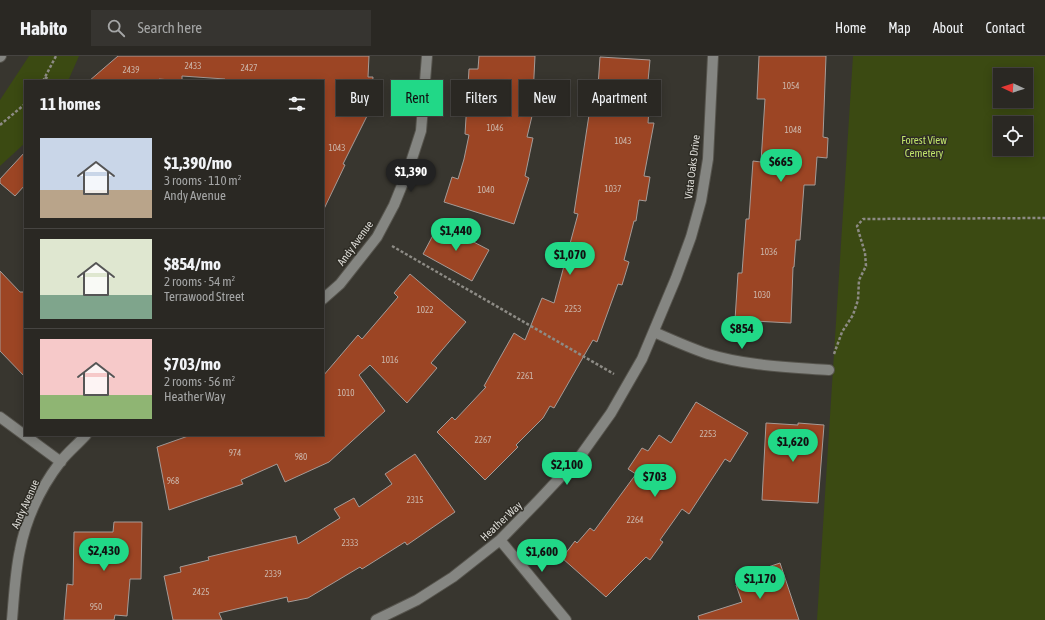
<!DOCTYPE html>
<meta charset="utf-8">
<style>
:root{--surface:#2a2823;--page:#363430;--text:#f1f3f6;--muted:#a5a6a6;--line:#464441;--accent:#21d887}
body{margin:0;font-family:"Asap Condensed",sans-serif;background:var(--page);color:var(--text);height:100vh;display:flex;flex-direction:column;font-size:15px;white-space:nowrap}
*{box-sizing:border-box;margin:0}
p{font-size:13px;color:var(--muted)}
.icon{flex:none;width:22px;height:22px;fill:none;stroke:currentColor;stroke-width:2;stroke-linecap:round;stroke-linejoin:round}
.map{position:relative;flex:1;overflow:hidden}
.drawer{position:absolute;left:24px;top:24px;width:300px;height:356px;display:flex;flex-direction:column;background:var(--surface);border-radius:0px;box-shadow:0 2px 10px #0003,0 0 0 1px var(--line)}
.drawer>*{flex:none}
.top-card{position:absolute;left:336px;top:24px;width:380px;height:36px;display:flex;gap:8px}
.needle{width:26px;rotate:274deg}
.fabs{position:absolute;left:993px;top:12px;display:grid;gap:8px}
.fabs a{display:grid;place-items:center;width:40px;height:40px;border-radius:0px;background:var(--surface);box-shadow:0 2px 10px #0003,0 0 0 1px var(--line);font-size:20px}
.price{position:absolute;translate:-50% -34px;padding:0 9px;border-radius:14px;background:var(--accent);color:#111;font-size:13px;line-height:26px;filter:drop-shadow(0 1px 2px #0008)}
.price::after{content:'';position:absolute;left:50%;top:24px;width:12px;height:9px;margin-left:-6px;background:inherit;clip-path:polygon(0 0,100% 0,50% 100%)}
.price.active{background:#222;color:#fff}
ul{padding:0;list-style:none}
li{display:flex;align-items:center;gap:12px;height:100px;padding:0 16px}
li+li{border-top:1px solid var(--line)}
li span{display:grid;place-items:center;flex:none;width:112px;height:80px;border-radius:0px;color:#555}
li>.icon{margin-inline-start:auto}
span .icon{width:48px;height:48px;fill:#fffc;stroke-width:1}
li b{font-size:17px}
h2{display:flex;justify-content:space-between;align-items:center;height:48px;padding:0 16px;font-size:17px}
.pill{padding:0 14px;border-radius:0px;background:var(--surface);box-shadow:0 2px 10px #0003,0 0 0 1px var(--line);font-size:14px;line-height:36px}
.pill.active{background:var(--accent);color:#111}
header{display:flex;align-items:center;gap:24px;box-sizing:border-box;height:56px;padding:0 20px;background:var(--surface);border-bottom:1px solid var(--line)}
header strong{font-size:19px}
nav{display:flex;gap:22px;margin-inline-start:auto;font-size:14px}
.search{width:280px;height:36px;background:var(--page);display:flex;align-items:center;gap:10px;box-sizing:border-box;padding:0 14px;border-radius:0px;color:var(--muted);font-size:15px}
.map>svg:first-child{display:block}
</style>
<header>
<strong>Habito</strong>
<div class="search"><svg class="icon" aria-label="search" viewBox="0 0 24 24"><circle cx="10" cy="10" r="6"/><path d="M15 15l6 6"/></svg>Search here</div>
<nav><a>Home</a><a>Map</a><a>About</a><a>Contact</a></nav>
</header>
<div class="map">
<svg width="1045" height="564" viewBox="0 0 1045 564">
<rect width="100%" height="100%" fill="#38362f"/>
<path fill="#3b4a12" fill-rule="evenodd" d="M29 0H79L68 25H25V87L0 110V44Z
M853 0H1045V564H817ZM1000 19H1026V45H1000ZM1000 67H1026V93H1000Z"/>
<path fill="#9c4524" stroke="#a59b97" d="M118 0H369L368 21H373L371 52 343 108 345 109 323 155V25H224L225 23 182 20V25L159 23V25H89Z
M479 0H535L532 60 527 81 533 82 525 120 529 122 514 168 444 146 452 121 458 123 464 103 469 79 465 78 469 13H478Z
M759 0H826L823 81 828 82 827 102 817 101 815 129H804L800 184H796L794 211H793L791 267 735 264 738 217H742L746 163H749L753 105 761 106 765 43H757Z
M600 1 650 4 648 25 651 26 648 67H654L644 120 650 121 646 145 639 144 636 165H634L624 204 629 206 622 229 618 228 597 286 593 284 554 352 550 350 543 362 516 389 518 391 485 424 437 376 452 361 455 364 486 331 484 330 514 277 525 284 542 242 554 247 578 158 574 157 589 59 596 60Z
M25 96V129L15 140 0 127V123Z
M439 168 489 194 472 225 423 198Z
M0 215 20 236H25V321L0 295Z
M410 218 466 266 431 307 437 312 407 347 370 309 359 319 385 355 329 406 285 426 277 408 241 424 243 428 169 454 157 391 191 379H323V320L358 279 362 283 398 241 394 237Z
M696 346 748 377 730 406 725 403 689 458 682 453 660 484 663 486 650 504 646 501 606 541 562 502 575 485 577 487 590 472 594 475 636 418 628 413 642 392 648 395 659 379 671 387Z
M766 367 798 369V367L824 369 818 447 762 444Z
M415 398 455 456 407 489 405 486 362 513 360 511 308 542 288 546 287 541 219 557 222 564H173L164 520 181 516 180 511 209 504 208 501 296 480 298 488 340 462 334 453 354 442 359 451 392 428 385 418Z
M114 466H142L141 523H130L127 560 115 559 114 564H64L67 528 73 529 74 476H113Z
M780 507 799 564H699L698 560 742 546 736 529 758 522 756 515Z"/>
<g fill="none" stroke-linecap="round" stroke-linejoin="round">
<g stroke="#56544d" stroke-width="12">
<path id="minor" d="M0 1 1 0
M323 243 340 228 377 181 394 149 409 112 421 75 427 0
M654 276C672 284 690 292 708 298 747 310 789 311 829 314
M0 361 61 406
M500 484 566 564
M12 564C14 541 15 517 20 494 26 463 41 431 61 405 68 396 78 388 86 379
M376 564 417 544 453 521 500 484 538 445 581 399 611 357 642 303 676 222 691 181 701 145 708 103 713 0"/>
</g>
<path stroke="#8d8b85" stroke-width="2.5" stroke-dasharray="3 2" stroke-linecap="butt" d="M45 21 51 25
M43 25 56 0
M0 69 25 48
M392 190 614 318
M834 298 842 276 853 259 858 244 859 224 866 210 865 197 857 170 863 163 1045 162"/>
<use href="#minor" stroke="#858682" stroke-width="10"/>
</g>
<g text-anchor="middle" stroke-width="3" stroke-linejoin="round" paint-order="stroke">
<g font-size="9" fill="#ccb6aa">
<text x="193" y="13">2433</text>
<text x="249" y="15">2427</text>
<text x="131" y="17">2439</text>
<text x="791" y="33">1054</text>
<text x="495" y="75">1046</text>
<text x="793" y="77">1048</text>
<text x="623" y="88">1043</text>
<text x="337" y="95">1043</text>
<text x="613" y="136">1037</text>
<text x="486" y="137">1040</text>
<text x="769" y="199">1036</text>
<text x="762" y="242">1030</text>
<text x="573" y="256">2253</text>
<text x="425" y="257">1022</text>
<text x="390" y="307">1016</text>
<text x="525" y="323">2261</text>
<text x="346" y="340">1010</text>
<text x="708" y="381">2253</text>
<text x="483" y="387">2267</text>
<text x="235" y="400">974</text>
<text x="301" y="404">980</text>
<text x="173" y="428">968</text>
<text x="415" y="447">2315</text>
<text x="635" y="467">2264</text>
<text x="350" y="490">2333</text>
<text x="273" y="521">2339</text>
<text x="201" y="539">2425</text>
<text x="96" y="554">950</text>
</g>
<g font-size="11" fill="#c0e46a" stroke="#2e2c25">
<text x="924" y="88">Forest View<tspan x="924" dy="13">Cemetery</tspan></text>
</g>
<g font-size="11" fill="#dcdbd6" stroke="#2e2c25">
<text transform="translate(692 111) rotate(-83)" y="4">Vista Oaks Drive</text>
<text transform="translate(355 187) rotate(-54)" y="4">Andy Avenue</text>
<text transform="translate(25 448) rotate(-66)" y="4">Andy Avenue</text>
<text transform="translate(501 465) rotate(-43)" y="4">Heather Way</text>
</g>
</g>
</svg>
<div class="fabs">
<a><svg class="needle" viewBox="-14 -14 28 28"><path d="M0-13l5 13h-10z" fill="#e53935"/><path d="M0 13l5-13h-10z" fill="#a5a6a6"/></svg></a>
<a><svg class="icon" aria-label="locate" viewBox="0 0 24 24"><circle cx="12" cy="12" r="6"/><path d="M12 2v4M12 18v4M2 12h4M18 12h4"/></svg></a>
</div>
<b class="price" style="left:781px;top:127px">$665</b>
<b class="price active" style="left:411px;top:137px">$1,390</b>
<b class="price" style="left:456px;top:196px">$1,440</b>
<b class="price" style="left:570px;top:220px">$1,070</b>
<b class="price" style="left:742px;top:294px">$854</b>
<b class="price" style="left:793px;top:407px">$1,620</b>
<b class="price" style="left:567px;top:430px">$2,100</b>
<b class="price" style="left:655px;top:442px">$703</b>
<b class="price" style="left:104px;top:516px">$2,430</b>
<b class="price" style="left:542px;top:517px">$1,600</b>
<b class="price" style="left:760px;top:544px">$1,170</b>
<div class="top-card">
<a class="pill">Buy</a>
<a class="pill active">Rent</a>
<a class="pill">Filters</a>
<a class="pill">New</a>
<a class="pill">Apartment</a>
</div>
<section class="drawer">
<h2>11 homes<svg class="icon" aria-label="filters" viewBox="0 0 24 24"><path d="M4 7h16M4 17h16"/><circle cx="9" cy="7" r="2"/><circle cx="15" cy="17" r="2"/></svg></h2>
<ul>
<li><span style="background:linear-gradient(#c9d6e8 65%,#b9a48a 0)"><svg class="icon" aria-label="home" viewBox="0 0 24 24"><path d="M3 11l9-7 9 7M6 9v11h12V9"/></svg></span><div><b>$1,390/mo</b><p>3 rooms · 110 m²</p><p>Andy Avenue</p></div></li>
<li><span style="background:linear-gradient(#dfe7d0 70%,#7fa58c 0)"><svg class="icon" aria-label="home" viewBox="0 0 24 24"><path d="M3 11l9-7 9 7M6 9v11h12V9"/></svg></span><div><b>$854/mo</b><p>2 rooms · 54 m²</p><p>Terrawood Street</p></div></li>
<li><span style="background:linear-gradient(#f6c9c9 70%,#8fb573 0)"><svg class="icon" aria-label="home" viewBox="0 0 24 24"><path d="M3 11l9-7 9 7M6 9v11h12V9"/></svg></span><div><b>$703/mo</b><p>2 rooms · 56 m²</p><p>Heather Way</p></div></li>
</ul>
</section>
</div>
